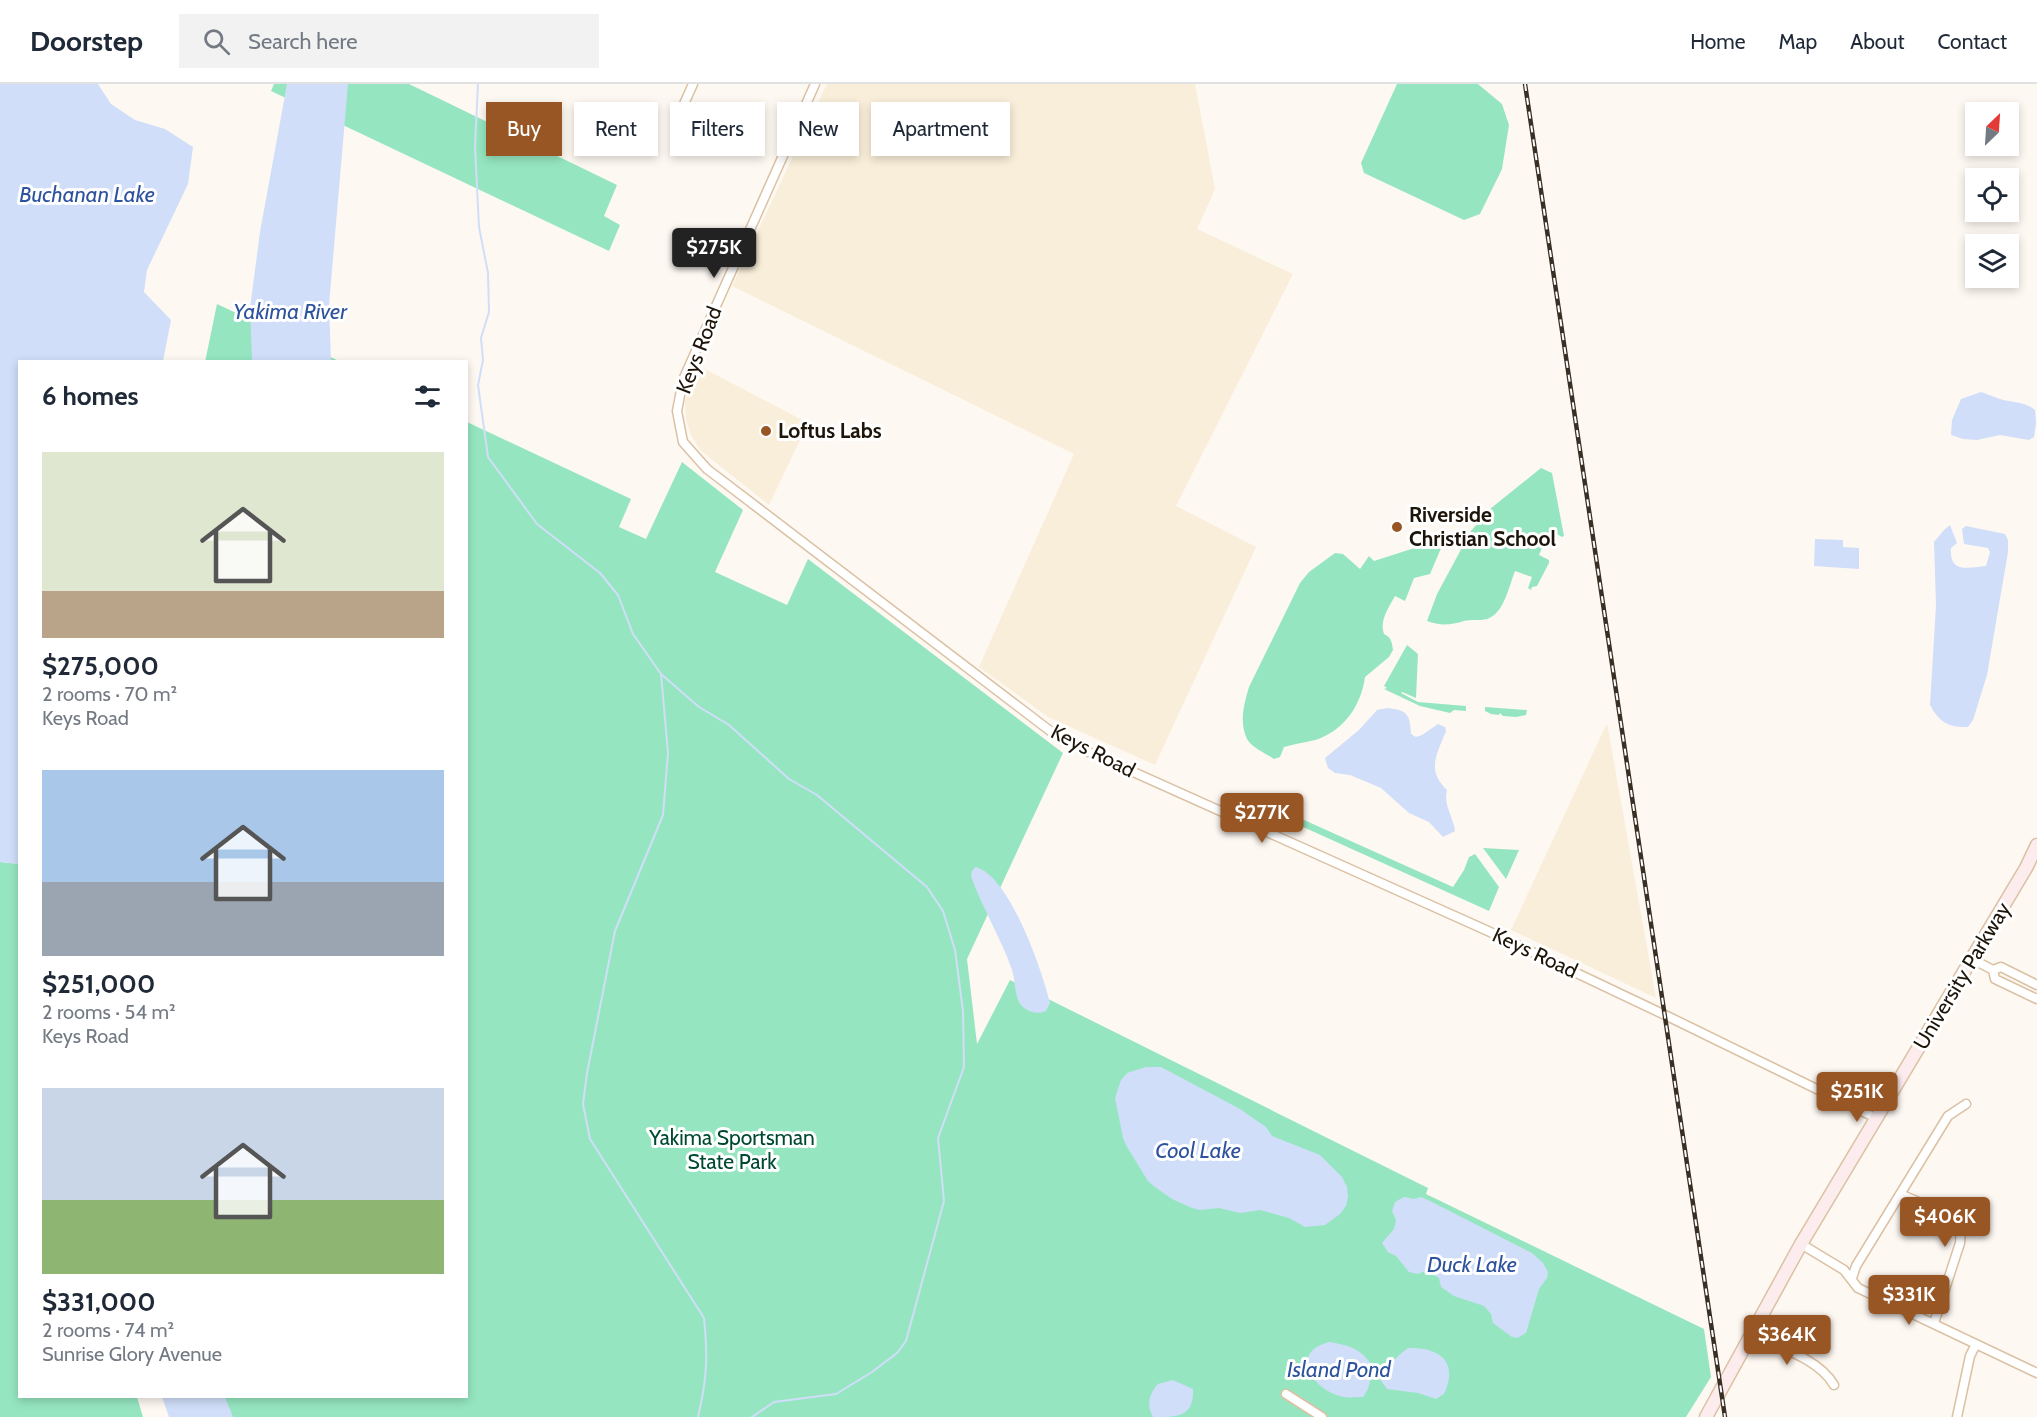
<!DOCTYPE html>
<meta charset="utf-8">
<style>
:root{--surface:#fff;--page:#f2f2f3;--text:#1f2937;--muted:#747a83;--line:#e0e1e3;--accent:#985624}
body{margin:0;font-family:Cabin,sans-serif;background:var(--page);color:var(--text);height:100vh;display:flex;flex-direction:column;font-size:22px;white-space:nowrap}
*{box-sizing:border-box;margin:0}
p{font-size:20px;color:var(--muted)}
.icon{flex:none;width:33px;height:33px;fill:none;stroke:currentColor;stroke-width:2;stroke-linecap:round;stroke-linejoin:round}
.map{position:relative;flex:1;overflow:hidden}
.panel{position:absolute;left:18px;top:276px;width:450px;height:1038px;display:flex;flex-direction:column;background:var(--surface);border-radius:0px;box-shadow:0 3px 9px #0003}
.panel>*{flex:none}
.banner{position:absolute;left:486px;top:18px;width:570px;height:54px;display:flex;gap:12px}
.needle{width:39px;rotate:25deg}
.controls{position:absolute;left:1965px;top:18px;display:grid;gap:12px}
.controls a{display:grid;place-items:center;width:54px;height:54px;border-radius:0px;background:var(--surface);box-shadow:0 3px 9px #0003;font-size:30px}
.price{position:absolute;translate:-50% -51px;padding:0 14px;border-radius:6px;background:var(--accent);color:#fff;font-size:20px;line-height:39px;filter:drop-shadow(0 2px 3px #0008)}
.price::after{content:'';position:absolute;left:50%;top:36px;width:18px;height:14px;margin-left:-9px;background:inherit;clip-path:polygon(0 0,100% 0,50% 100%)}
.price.active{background:#222;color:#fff}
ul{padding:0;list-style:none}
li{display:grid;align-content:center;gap:12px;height:318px;padding:0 24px}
li span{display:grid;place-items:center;height:186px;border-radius:0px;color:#555}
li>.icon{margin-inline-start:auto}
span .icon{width:108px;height:108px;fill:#fffc;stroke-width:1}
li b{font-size:26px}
h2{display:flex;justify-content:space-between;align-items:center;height:72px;padding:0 24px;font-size:26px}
.pill{padding:0 21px;border-radius:0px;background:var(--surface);box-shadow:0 3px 9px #0003;font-size:21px;line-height:54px}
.pill.active{background:var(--accent);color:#fff}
header{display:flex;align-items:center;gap:36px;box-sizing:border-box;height:84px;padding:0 30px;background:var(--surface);border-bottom:2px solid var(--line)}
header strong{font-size:28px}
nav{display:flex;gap:33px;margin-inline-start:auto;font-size:21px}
.search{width:420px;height:54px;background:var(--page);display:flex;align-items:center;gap:15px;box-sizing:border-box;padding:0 21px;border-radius:0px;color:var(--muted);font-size:22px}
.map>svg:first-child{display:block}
</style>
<header>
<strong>Doorstep</strong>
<div class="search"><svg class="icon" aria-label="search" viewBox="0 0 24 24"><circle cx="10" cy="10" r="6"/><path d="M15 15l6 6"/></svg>Search here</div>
<nav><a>Home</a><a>Map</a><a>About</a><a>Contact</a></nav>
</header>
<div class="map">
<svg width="2037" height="1333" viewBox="0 0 2037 1333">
<rect width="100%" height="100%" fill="#fef8f2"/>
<path fill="#f9eed9" d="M827 0H1195L1215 105 1197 145 1293 190 1176 422 1256 463 1155 681 1048 633 979 583 1074 370 732 202Z
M699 282 808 339 769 421 700 366 691 351 686 335 685 318 689 303Z
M1607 639 1656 914 1511 846Z"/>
<path fill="#95e6c0" d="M274 0H409L617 101 604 132 620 141 609 167 271 7Z
M1397 0H1478L1502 20 1509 41 1502 85 1480 130 1464 136 1364 89 1361 79Z
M217 220 339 277 205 278Z
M467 338 631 415 619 443 646 455 682 378 743 426 715 488 787 521 808 475 1063 669 967 875 977 960 1010 896 1428 1104 1426 1110 1704 1245 1711 1293 1686 1333H231L185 1313 466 1312Z
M1541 384 1552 389 1564 452 1562 453 1555 449 1548 450 1539 471 1549 476V479L1537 502 1532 503 1531 506 1528 504 1532 493 1515 487C1509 502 1504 530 1487 535 1479 537 1471 535 1464 537 1451 541 1440 542 1427 537L1437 510 1471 447 1490 425Z
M1433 458 1442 462 1430 490 1414 494 1405 517 1395 512C1389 523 1379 537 1384 550 1391 553 1392 558 1393 566L1389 573 1365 593C1362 617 1348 641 1325 652 1315 658 1296 659 1284 663L1280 673 1274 675C1267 670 1252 664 1247 655 1239 638 1244 620 1249 603L1300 499 1309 488 1335 469 1343 470 1360 485 1369 472 1374 477Z
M1407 561 1418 570 1416 614 1402 608 1401 609 1418 618 1466 622V627L1454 626 1450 629 1420 622 1384 605 1387 604 1384 602Z
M1485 623 1527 626 1526 631 1516 633 1503 632 1500 629 1499 631 1491 630 1485 627Z
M1284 727 1453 803 1464 786 1469 773 1475 770 1499 803 1489 827 1281 733Z
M1483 764 1519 766 1506 795Z
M0 778 20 780V1312L137 1313 143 1333H0Z"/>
<path fill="#d0def9" d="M0 0H98L111 20 135 36 165 45 193 63 188 100 147 186 144 208 171 236 163 277 20 278 19 780 0 778Z
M287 0H348L329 221 331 277H252L250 224 260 148Z
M1981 308C1988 310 1993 313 2000 315 2012 319 2024 317 2035 326L2036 339 2034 353 2029 356 2000 351 1977 356 1963 355 1951 351 1952 336 1961 315Z
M1950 441 1957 459 1951 464C1949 489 1968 484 1986 482L1990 468 1988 464 1964 460 1962 445 1966 442 2005 450 2008 456V468L1987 591 1973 636 1968 643C1949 644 1939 638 1930 621L1936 521 1934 458 1944 446Z
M1815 455 1843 456V463L1859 464V485L1814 482Z
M1387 624C1408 626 1410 631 1411 650L1416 653 1422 651 1438 640 1445 643 1446 647C1437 670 1426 686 1447 706 1443 721 1453 732 1455 747L1443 753 1429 738 1409 729 1381 704 1350 691 1335 689 1328 684 1325 674 1359 646 1377 626Z
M975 783C1009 790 1042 886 1050 919L1046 927C1038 931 1027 928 1021 921 1015 915 1015 895 1012 886 1001 854 982 824 971 792L972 787Z
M1146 983H1161L1240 1025 1266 1043 1272 1052 1320 1071 1342 1093 1347 1103 1348 1113 1346 1122 1340 1130 1325 1141 1305 1143 1289 1134 1260 1126 1240 1129 1219 1124 1200 1126 1192 1124 1172 1115 1155 1103 1148 1097 1127 1063 1123 1054 1115 1014 1121 996 1127 989Z
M1404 1113 1414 1115 1421 1113 1430 1117 1532 1169 1543 1179 1548 1188 1547 1194 1539 1205 1526 1249 1517 1254 1512 1253 1493 1239 1491 1230 1484 1222 1454 1212 1441 1203 1439 1194 1427 1186 1418 1190 1409 1188 1396 1172 1388 1168 1382 1159 1394 1145 1396 1136 1392 1127 1395 1118Z
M1329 1258C1349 1261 1363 1265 1373 1284L1368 1305 1363 1313C1357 1313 1350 1314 1344 1313 1314 1308 1287 1269 1329 1258Z
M1408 1264C1440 1263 1459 1278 1444 1310L1436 1315 1418 1309 1387 1305 1377 1291C1389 1284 1396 1272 1408 1264Z
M1173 1296 1193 1305C1194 1333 1178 1333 1153 1333 1146 1321 1149 1310 1158 1300Z
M162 1313H225L233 1333H169Z"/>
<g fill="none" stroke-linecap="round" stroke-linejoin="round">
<path stroke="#d0def9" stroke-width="2" d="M478 0 475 62 479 143 488 189 489 228 481 254 483 276 478 301 488 373 537 440 600 489 618 511 633 550 661 590 668 669 663 731 615 847 587 989 583 1020 590 1055 704 1234C708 1273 707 1295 698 1333
M661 590 699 623 729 641 789 695 817 711 927 803 943 827 955 866 963 927 964 983 938 1054 944 1117 906 1257 897 1269 872 1288 836 1310 774 1318 752 1333"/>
<g stroke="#dbc1a3" stroke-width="11">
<path id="street" d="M815 0 683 296 677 327 683 358 707 385 1062 656 1488 847 1665 931 1878 1035
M679 31 693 0
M1972 875 1993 886 1995 895 2037 915
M1993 886 2001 883 2037 901
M1900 1110 1953 1133 1961 1145 1960 1159 1934 1239
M1801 1160 1844 1186 1858 1204 2037 1289
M1852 1194 1856 1182 1948 1032 1966 1020
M1752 1251C1779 1263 1819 1275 1834 1301
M1286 1310 1322 1333
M1957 1333 1970 1272 1976 1260"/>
</g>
<g stroke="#dbc1a3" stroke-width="15">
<path id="secondary" d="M1706 1333 1801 1160 2026 784 2037 761"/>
</g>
<use href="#street" stroke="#fff" stroke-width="8"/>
<use href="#secondary" stroke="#fcecee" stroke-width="12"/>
<g stroke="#382f25" stroke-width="4.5">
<path id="rail" d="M1525 0 1725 1333"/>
</g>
<use href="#rail" stroke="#fff" stroke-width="2" stroke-dasharray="7" stroke-linecap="butt"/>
</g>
<g fill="#985624" stroke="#fff" stroke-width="2">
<circle cx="766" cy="347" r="6"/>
<circle cx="1397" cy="443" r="6"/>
</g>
<g text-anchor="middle" stroke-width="6" stroke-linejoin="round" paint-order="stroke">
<g font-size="21" fill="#1e150a" stroke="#fff">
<text transform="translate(699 266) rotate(-69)" y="7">Keys Road</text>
<text transform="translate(1093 667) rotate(27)" y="7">Keys Road</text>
<text transform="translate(1535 869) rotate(25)" y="7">Keys Road</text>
<text transform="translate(1962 892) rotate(-59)" y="7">University Parkway</text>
</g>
<g font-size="21" font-weight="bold" fill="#1e150a" stroke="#fff" text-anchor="start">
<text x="778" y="354">Loftus Labs</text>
<text x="1409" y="438">Riverside<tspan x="1409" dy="24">Christian School</tspan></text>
</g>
<g font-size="21" fill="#004931" stroke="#fff">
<text x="732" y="1061">Yakima Sportsman<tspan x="732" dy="24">State Park</tspan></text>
</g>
<g font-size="22" font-style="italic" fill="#2e539e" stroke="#fff">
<text x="87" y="118">Buchanan Lake</text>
<text x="290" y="235">Yakima River</text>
<text x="1198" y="1074">Cool Lake</text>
<text x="1472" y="1188">Duck Lake</text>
<text x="1339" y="1293">Island Pond</text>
</g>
</g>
</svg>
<div class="controls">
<a><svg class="needle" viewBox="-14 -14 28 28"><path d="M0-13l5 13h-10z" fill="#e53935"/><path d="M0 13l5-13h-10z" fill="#747a83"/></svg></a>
<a><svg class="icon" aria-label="locate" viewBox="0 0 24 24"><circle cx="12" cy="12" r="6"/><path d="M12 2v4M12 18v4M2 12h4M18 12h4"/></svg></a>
<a><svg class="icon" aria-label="layers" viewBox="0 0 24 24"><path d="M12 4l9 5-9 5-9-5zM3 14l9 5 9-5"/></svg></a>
</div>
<b class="price active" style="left:714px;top:195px">$275K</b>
<b class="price" style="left:1262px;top:760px">$277K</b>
<b class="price" style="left:1857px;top:1039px">$251K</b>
<b class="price" style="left:1945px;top:1164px">$406K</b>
<b class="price" style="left:1909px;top:1242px">$331K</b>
<b class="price" style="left:1787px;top:1282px">$364K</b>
<div class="banner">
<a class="pill active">Buy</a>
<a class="pill">Rent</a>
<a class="pill">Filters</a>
<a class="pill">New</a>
<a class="pill">Apartment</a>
</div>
<section class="panel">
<h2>6 homes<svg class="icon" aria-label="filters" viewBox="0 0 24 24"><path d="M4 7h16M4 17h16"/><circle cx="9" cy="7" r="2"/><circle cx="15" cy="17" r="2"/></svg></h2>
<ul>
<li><span style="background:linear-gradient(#dfe7d0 75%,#b9a48a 0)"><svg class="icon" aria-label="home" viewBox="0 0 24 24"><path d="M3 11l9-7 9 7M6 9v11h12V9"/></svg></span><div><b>$275,000</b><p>2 rooms · 70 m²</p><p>Keys Road</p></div></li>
<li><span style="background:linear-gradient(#a9c7e8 60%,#9aa5b1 0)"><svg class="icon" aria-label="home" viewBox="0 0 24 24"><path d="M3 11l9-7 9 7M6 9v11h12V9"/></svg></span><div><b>$251,000</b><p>2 rooms · 54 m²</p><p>Keys Road</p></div></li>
<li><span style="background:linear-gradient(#c9d6e8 60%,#8fb573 0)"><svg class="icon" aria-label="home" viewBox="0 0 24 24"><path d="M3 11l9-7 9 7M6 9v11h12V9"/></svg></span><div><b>$331,000</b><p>2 rooms · 74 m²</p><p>Sunrise Glory Avenue</p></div></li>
</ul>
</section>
</div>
